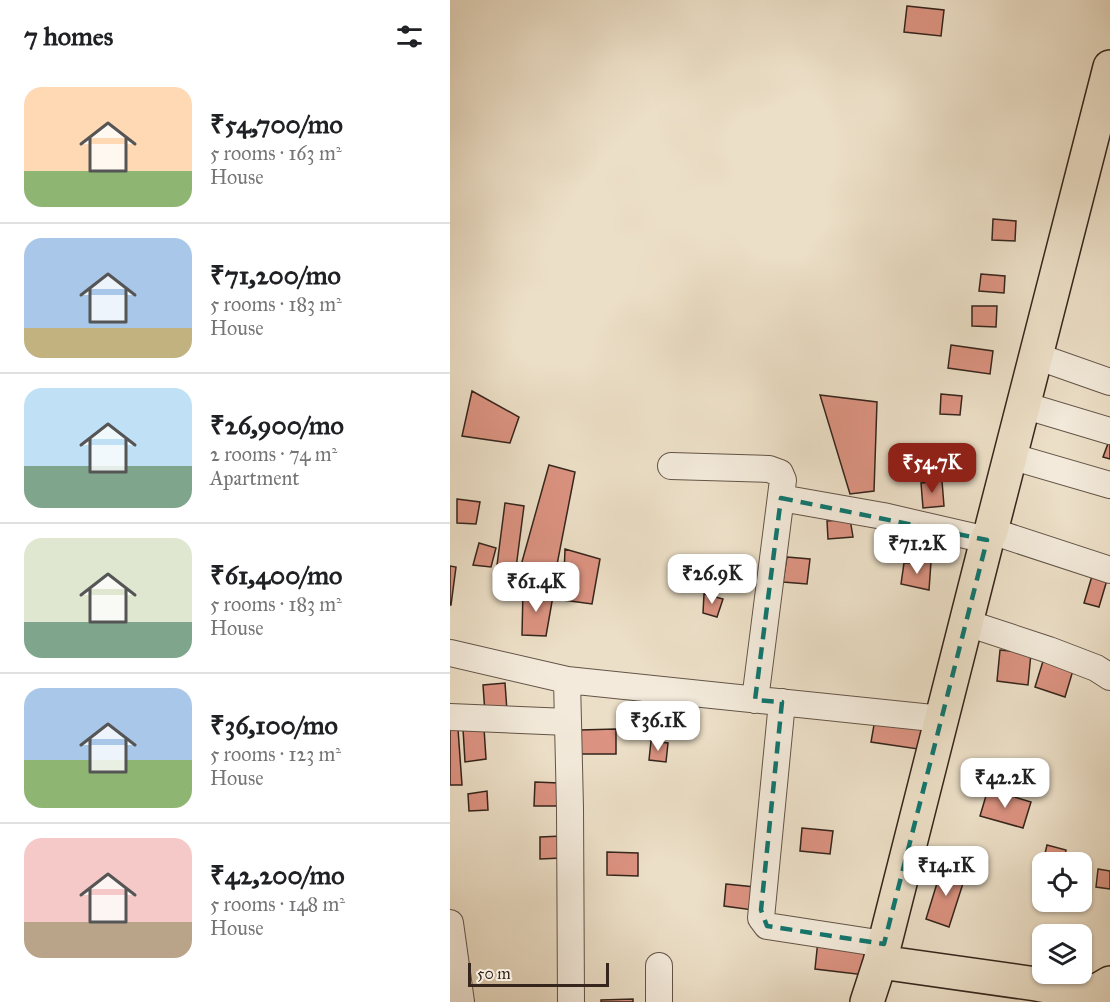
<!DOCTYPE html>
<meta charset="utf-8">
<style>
:root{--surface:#fff;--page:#f2f2f2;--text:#202124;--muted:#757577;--line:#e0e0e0;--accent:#8f2418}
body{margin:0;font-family:"IM FELL Great Primer",serif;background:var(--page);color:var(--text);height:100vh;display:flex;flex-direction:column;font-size:22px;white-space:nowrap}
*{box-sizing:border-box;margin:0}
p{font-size:20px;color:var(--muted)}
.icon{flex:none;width:33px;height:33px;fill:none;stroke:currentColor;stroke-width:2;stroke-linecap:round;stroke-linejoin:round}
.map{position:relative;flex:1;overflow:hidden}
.sheet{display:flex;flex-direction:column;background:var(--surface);width:450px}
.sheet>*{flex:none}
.tools{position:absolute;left:582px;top:852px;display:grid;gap:12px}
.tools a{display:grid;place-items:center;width:60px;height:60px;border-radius:12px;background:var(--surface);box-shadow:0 2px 4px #0004;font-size:30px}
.scale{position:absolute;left:18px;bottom:15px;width:141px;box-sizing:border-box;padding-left:6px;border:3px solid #35251c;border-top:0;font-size:16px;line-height:21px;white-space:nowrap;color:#35251c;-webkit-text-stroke:4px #f3eadb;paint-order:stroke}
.price{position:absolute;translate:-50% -51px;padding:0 14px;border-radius:12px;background:#fff;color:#222;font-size:20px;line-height:39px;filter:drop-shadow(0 2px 3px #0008)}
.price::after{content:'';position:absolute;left:50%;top:36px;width:18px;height:14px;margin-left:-9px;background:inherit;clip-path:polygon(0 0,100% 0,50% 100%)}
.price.active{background:var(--accent);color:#fff}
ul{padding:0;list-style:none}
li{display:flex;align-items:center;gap:18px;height:150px;padding:0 24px}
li+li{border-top:2px solid var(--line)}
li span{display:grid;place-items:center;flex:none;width:168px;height:120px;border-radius:18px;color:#555}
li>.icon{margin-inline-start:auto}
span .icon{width:72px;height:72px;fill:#fffc;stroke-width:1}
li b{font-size:26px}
h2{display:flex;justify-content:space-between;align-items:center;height:72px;padding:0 24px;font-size:26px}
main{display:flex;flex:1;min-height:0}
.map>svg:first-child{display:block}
</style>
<main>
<section class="sheet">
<h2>7 homes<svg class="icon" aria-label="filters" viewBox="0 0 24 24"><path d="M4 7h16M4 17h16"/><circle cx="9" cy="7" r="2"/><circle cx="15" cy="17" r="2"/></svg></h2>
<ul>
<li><span style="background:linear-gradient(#ffd9b3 70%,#8fb573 0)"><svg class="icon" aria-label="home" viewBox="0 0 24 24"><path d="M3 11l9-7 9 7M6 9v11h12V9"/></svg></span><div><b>₹54,700/mo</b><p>5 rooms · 163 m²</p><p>House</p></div></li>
<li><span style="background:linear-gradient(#a9c7e8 75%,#c2b280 0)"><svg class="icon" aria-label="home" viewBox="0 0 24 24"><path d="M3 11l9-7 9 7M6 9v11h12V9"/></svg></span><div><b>₹71,200/mo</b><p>5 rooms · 183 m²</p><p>House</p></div></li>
<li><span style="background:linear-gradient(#bfe0f5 65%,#7fa58c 0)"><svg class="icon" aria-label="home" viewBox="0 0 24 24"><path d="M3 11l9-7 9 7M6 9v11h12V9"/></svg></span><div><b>₹26,900/mo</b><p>2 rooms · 74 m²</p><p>Apartment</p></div></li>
<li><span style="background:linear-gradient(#dfe7d0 70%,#7fa58c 0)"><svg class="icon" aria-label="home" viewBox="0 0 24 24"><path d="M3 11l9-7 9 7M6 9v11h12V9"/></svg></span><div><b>₹61,400/mo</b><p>5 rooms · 183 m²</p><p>House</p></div></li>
<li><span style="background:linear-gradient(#a9c7e8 60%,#8fb573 0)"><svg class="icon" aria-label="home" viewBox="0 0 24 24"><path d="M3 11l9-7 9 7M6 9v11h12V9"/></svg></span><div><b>₹36,100/mo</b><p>5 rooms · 123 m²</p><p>House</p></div></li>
<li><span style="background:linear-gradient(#f6c9c9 70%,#b9a48a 0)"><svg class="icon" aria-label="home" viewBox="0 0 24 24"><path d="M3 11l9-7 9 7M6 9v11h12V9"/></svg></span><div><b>₹42,200/mo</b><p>5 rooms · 148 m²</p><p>House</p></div></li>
</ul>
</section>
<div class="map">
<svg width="660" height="1002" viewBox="0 0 660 1002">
<rect width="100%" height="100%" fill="#ecdfc7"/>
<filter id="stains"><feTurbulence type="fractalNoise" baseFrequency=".00333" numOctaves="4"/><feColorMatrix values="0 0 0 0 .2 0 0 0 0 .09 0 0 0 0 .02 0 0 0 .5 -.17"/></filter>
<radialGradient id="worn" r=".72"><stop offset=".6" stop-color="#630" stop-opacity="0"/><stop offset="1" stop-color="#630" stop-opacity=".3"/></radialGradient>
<path fill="#dc9381" stroke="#35251c" stroke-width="1.5" d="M457 6 494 10 491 36 454 32Z
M543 219 566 221 565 241 542 240Z
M531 274 555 276 554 293 529 291Z
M522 306H547L546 327 522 326Z
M501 345 543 351 540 374 498 368Z
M22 391 69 417 60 443 12 436Z
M491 394 512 396 510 415 490 414Z
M370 395 427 402 424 491 400 494Z
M660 438V459L653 457Z
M99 465 125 472 105 575 70 569Z
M492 481 494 506 473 508 471 483Z
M7 499 30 502 26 524 7 523Z
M55 503 74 506 66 568 47 565Z
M400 519 403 537 378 539 377 521Z
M431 522 447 525 444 539 428 536Z
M464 531 489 534 487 556 462 554Z
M29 543 46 548 41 567 23 565Z
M115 549 150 559 142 604 113 600Z
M337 557 360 559 357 584 333 582Z
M481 562 479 590 451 584 454 563Z
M0 566 6 567 1 605H0Z
M642 576 657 580 649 607 634 603Z
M73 590 103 596 96 636 72 635Z
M254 594 273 599 267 617 253 613Z
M550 650 581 653 578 685 547 681Z
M594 658 624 667 615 697 585 687Z
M55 683 57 711 35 713 33 685Z
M425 719 472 726 468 749 421 742Z
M34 728 36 759 15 762 13 729Z
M8 729 12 785H0V730Z
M166 729V754H130V730Z
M201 741 218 743 216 762 199 760Z
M85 782 109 783V806H84Z
M538 789 581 802 573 828 530 816Z
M37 791 38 810 19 811 18 794Z
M352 828 383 831 380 854 350 851Z
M112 836V858L90 859V837Z
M597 845 616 850 614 862H593Z
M157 852 188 853V876L157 875Z
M492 867 516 874 499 927 476 919Z
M648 869 660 871V889L646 887Z
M276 884 305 887 303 910 274 906Z
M368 940 418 946 415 975 365 969Z
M183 999V1002H151V1000Z"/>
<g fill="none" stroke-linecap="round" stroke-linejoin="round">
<g stroke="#635447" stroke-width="28">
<path id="minor" d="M586 356 660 382
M573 405 660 431
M560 456 660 485
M221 466 319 469 330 473 333 480 305 700
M331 498 433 516 537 540
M541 531 660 570
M517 623 599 650 646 668 660 677
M0 653 117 680 492 719
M117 680 120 808 121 1002
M332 702 311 918 317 926 434 944
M0 717 118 722
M0 923 11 1002
M209 966V1002"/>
</g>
<g stroke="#35251c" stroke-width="36">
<path id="major" d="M430 962 586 984 629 992 648 990 660 983
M417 1002 430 962 537 540 541 531 660 67"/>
</g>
<use href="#minor" stroke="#f3eadb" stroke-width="26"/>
<use href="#major" stroke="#ecdfc7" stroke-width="33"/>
</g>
<path fill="none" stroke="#0f766e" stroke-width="4.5" stroke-dasharray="12 8" stroke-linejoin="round" d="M331 498 537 540 434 944 317 926 311 910 332 702 305 700Z"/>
<rect width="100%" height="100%" filter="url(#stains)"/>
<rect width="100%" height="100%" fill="url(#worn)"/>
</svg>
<div class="tools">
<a><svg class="icon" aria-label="locate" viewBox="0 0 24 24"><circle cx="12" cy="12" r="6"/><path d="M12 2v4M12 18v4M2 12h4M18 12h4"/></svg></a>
<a><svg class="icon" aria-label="layers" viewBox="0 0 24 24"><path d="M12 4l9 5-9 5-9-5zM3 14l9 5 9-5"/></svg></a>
</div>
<div class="scale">50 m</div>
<b class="price active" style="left:482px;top:494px">₹54.7K</b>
<b class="price" style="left:467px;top:575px">₹71.2K</b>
<b class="price" style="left:262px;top:605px">₹26.9K</b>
<b class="price" style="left:86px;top:613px">₹61.4K</b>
<b class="price" style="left:208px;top:752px">₹36.1K</b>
<b class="price" style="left:555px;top:809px">₹42.2K</b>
<b class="price" style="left:496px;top:897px">₹14.1K</b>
</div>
</main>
